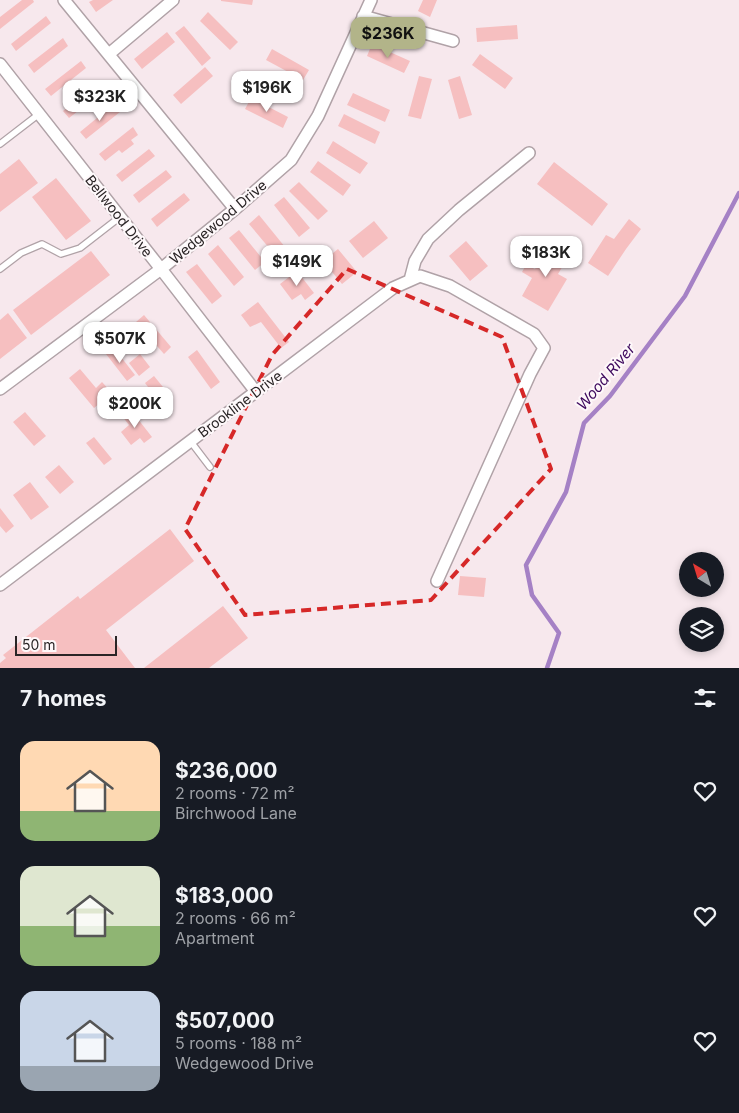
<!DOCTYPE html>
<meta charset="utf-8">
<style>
:root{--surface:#171b24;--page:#242831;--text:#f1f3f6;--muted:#9ea1a6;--accent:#b2b489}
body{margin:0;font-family:Inter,sans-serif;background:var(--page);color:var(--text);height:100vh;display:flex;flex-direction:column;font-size:19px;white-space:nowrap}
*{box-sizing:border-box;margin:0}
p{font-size:16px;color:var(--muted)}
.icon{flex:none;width:28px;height:28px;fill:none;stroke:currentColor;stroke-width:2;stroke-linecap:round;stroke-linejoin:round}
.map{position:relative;height:668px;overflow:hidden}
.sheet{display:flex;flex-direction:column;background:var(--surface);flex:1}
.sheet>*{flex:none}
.needle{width:32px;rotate:322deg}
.buttons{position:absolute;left:679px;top:552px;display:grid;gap:10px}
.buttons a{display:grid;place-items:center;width:45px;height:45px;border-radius:50%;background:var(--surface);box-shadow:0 2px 8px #0003;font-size:25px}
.scale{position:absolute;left:15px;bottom:12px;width:102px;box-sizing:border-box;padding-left:5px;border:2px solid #2a2526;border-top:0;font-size:14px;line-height:18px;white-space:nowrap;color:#2a2526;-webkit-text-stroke:4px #fef8fa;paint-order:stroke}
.price{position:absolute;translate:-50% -42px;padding:0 11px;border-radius:10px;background:#fff;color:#222;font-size:16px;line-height:32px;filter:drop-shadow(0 1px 2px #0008)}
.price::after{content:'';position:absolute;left:50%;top:30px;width:15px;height:11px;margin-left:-8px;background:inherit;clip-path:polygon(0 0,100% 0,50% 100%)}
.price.active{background:var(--accent);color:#111}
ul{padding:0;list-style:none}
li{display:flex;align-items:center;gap:15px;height:125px;padding:0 20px}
li span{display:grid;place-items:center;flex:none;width:140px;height:100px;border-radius:15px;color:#555}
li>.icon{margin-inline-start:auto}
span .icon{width:60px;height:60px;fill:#fffc;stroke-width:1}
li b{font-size:21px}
h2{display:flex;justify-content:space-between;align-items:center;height:60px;padding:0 20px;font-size:21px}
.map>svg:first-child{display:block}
</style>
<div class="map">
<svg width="739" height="668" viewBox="0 0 739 668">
<rect width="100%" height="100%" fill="#f7e8ed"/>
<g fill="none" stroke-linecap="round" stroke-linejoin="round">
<path stroke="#a581c5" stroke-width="4.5" d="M547 668 559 633 532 595 526 565 566 492 584 423 610 396 685 296 739 193"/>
</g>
<path fill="#f6bfc0" d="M22 0H33L34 2 0 29V17Z
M93 0H113L96 12 89 2Z
M221 0H253L252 5 221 1Z
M423 0H437L430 17 418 11Z
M208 12 238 42 230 50 200 21Z
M46 16 51 23 16 51 11 44Z
M517 25 518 39 477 42 476 28Z
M184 26 211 58 202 66 175 33Z
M167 32 175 42 142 69 134 59Z
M63 38 68 46 34 73 28 65Z
M372 44 410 61 404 73 367 56Z
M272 49 309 70 303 80 266 60Z
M480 54 513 78 505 89 472 65Z
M81 61 86 68 51 96 45 89Z
M205 67 213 76 181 104 173 95Z
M259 75 298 92 294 103 255 86Z
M419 76 432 79 421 119 408 116Z
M460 76 472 115 459 119 448 80Z
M98 83 104 91 69 118 63 111Z
M353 93 390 110 385 122 347 105Z
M251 98 288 117 283 128 245 109Z
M114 104 120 112 86 139 80 132Z
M344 114 380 132 375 144 338 126Z
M133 127 138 135 131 140 134 144 122 153 119 150 105 161 99 154Z
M333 141 368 163 360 174 326 153Z
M149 149 155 156 122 182 116 175Z
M19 159 38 183 0 212V174Z
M318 161 351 185 343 196 310 172Z
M554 162 608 204 592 226 537 184Z
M166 170 172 177 139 203 133 195Z
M56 178 91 221 66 240 32 197Z
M299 182 328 211 318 220 289 191Z
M184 193 190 200 157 227 151 219Z
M284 197 310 228 299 237 274 205Z
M259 215 285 247 275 255 249 224Z
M629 219 641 229 626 249 608 276 588 263 606 235 614 239Z
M374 221 388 238 363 258 349 241Z
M239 230 265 262 255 270 229 238Z
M466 241 488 266 470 281 449 256Z
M551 243 570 254 558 274 567 279 548 311 522 296 532 278 522 272 526 265 535 269Z
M218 245 244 277 234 286 208 254Z
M338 249 357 272 342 284 323 261Z
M91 251 110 275 31 335 13 310Z
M197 264 222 296 212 304 186 272Z
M297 271 314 293 305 300 301 294 292 300 280 284Z
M258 302 289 342 281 348 261 322 250 327 241 315Z
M8 313 27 338 0 359V320Z
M144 315 171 347 164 354 136 322Z
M114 348 135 375 127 381 106 354Z
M197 350 220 382 211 389 188 357Z
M140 354 150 367 139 376 129 363Z
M80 369 96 388 102 382 112 393 94 408 69 378Z
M154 376 163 387 154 395 145 383Z
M130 409 152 437 144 443 140 438 131 445 121 432 129 425 122 416Z
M25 412 46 436 34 446 13 422Z
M94 437 112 459 104 465 86 443Z
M59 465 74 482 60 494 45 477Z
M30 482 49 507 31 520 13 495Z
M0 508 14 526 6 533 0 526Z
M170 529 194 561 106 630 135 668H0V663L6 658 3 655 78 596 80 599Z
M460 576 486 578 484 597 458 595Z
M223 606 248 638 209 668H144Z"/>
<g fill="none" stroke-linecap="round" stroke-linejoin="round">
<g stroke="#b0a2a7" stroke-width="8">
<path id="service" d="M0 144 39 114
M0 269 21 253 42 244 61 254 80 248 120 217
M191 442 210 467"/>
</g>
<g stroke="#b0a2a7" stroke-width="14">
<path id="minor" d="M64 0 235 209
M363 16 453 41
M109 54 173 0
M0 64 161 269 256 392
M410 280 415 261 428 239 459 210 529 153
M0 389 161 269 235 209 291 160 318 116 371 0
M0 585 393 288 420 276 450 286 534 334 544 348 530 374 437 581"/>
</g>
<use href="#service" stroke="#fff" stroke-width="5.5"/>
<use href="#minor" stroke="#fff" stroke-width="11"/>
</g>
<path fill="none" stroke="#d62828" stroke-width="4" stroke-dasharray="10 6" stroke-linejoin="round" d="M347 269 502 337 551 469 431 600 245 615 185 529 272 355Z"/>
<g text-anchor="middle" stroke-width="4" stroke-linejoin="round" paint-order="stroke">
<g font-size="14" fill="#2a2526" stroke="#fef8fa">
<text transform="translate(119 216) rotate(52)" y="5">Bellwood Drive</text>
<text transform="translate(218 222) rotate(-40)" y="5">Wedgewood Drive</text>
<text transform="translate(240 404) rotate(-37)" y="5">Brookline Drive</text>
</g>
<g font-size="15" font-style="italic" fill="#3f0a5e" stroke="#fef8fa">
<text transform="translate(606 377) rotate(-50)" y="5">Wood River</text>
</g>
</g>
</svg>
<div class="buttons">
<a><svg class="needle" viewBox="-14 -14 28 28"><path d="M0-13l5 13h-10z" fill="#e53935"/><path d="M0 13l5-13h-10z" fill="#9ea1a6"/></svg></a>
<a><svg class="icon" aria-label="layers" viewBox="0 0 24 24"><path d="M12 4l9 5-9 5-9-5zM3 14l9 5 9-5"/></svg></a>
</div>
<div class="scale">50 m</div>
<b class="price active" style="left:388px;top:59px">$236K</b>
<b class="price" style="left:267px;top:113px">$196K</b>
<b class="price" style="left:100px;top:122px">$323K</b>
<b class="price" style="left:546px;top:278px">$183K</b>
<b class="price" style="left:297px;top:287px">$149K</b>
<b class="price" style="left:120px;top:364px">$507K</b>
<b class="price" style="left:135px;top:429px">$200K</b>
</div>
<section class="sheet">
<h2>7 homes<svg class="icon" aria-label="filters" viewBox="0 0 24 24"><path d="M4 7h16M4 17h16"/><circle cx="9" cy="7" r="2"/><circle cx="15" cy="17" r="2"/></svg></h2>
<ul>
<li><span style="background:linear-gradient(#ffd9b3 70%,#8fb573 0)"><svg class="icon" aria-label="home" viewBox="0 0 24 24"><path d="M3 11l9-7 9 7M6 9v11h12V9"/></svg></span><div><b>$236,000</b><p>2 rooms · 72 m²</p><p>Birchwood Lane</p></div><svg class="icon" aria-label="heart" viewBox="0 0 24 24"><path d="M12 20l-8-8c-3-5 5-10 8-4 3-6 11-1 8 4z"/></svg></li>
<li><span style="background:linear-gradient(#dfe7d0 60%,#8fb573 0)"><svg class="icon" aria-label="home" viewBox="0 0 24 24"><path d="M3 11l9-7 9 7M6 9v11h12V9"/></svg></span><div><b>$183,000</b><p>2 rooms · 66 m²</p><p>Apartment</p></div><svg class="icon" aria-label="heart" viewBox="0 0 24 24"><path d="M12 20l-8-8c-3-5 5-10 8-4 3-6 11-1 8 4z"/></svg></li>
<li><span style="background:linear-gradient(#c9d6e8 75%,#9aa5b1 0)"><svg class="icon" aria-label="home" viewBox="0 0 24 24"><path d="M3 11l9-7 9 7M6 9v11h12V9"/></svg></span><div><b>$507,000</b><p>5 rooms · 188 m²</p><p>Wedgewood Drive</p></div><svg class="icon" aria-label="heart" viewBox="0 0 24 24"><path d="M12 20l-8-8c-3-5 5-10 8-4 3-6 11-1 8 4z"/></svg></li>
</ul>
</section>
